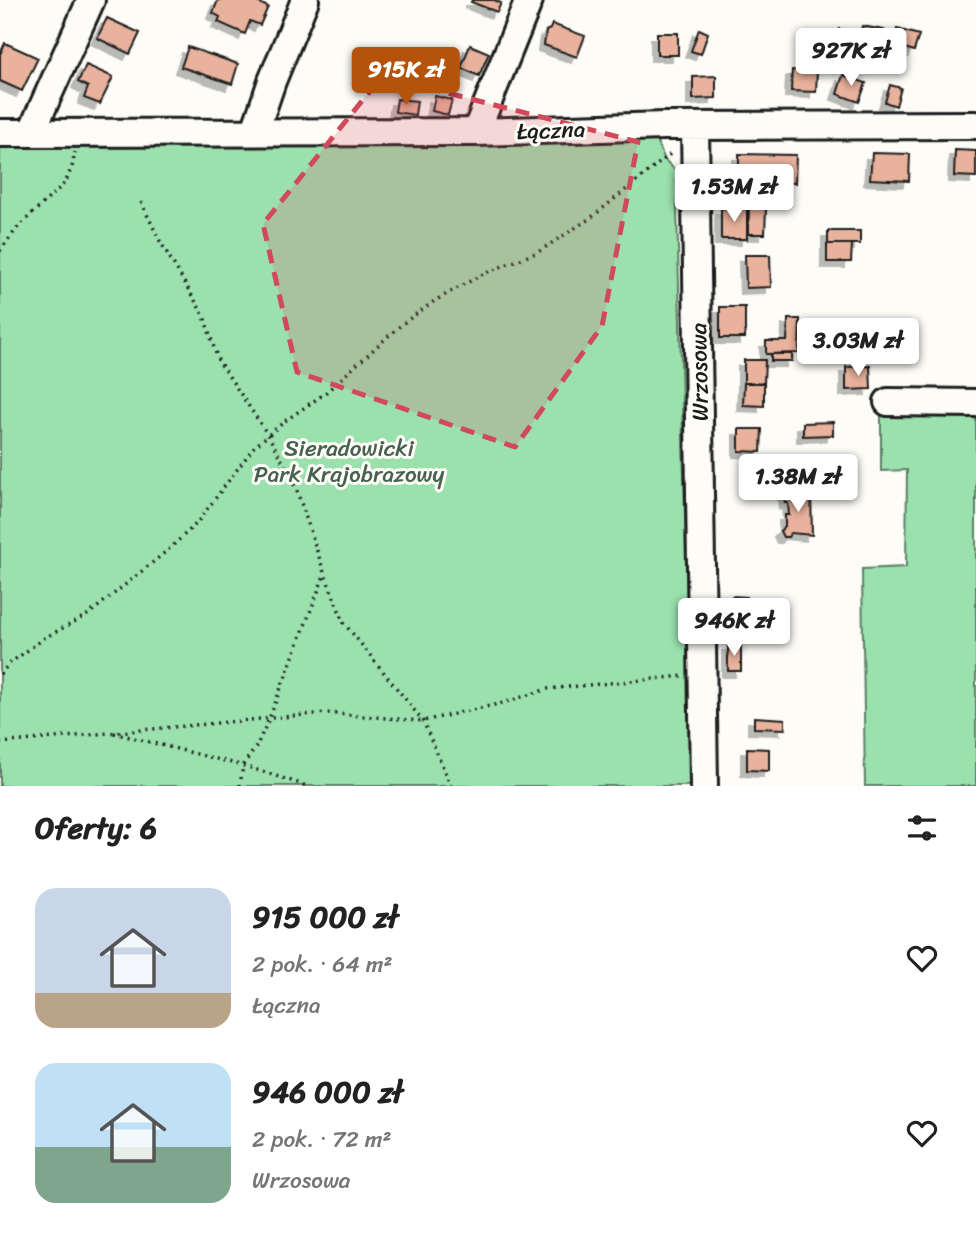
<!DOCTYPE html>
<html lang="pl">
<meta charset="utf-8">
<style>
:root{--surface:#fff;--page:#f6f6f6;--text:#222;--muted:#767676;--accent:#b45309}
body{margin:0;font-family:Sriracha,sans-serif;background:var(--page);color:var(--text);height:100vh;display:flex;flex-direction:column;font-size:26px;white-space:nowrap}
*{box-sizing:border-box;margin:0}
p{font-size:23px;color:var(--muted)}
.icon{flex:none;width:38px;height:38px;fill:none;stroke:currentColor;stroke-width:2;stroke-linecap:round;stroke-linejoin:round}
.map{position:relative;height:786px;overflow:hidden}
.drawer{display:flex;flex-direction:column;background:var(--surface);flex:1}
.drawer>*{flex:none}
.price{position:absolute;translate:-50% -60px;padding:0 16px;border-radius:7px;background:#fff;color:#222;font-size:23px;line-height:46px;filter:drop-shadow(0 2px 4px #0008)}
.price::after{content:'';position:absolute;left:50%;top:42px;width:21px;height:16px;margin-left:-10px;background:inherit;clip-path:polygon(0 0,100% 0,50% 100%)}
.price.selected{background:var(--accent);color:#fff}
ul{padding:0;list-style:none}
li{display:flex;align-items:center;gap:21px;height:175px;padding:0 35px}
li span{display:grid;place-items:center;flex:none;width:196px;height:140px;border-radius:21px;color:#555}
li>.icon{margin-inline-start:auto}
span .icon{width:84px;height:84px;fill:#fffc;stroke-width:1}
li b{font-size:30px}
h2{display:flex;justify-content:space-between;align-items:center;height:84px;padding:0 35px;font-size:30px}
.map>svg:first-child{display:block}
</style>
<div class="map">
<svg width="976" height="786" viewBox="0 0 976 786">
<defs>
<filter id="shadow"><feDropShadow dx="-6" dy="6" stdDeviation="0" flood-color="#0004"/></filter>
</defs>
<rect width="100%" height="100%" fill="#fdfcf7"/>
<filter id="ink" filterUnits="userSpaceOnUse"><feTurbulence type="fractalNoise" baseFrequency=".0143" numOctaves="2"/><feDisplacementMap in="SourceGraphic" scale="14" xChannelSelector="R" yChannelSelector="G"/><feConvolveMatrix kernelMatrix="1 2 1 2 8 2 1 2 1" color-interpolation-filters="sRGB"/></filter>
<g filter="url(#ink)">
<path fill="#9be1ae" stroke="#5c7e65" stroke-width="2" d="M652 131 665 160 676 171 692 786H0V142Z
M976 411V786H865L862 569 906 567 907 470 881 471V412Z"/>
<path fill="#e8b29c" stroke="#1c1c1c" stroke-width="2" filter="url(#shadow)" d="M218 0H253L268 7 260 25 250 21 245 34 218 22 220 17 213 13Z
M472 0H494L501 3 497 12 471 2Z
M107 18 140 33 130 54 97 38Z
M552 24 585 36 577 57 544 45 546 31 550 29Z
M862 26 884 30 881 42 860 38Z
M699 29 708 33 701 54 691 51Z
M839 29 848 32 841 56 832 53Z
M897 29 919 35 914 51 892 44Z
M657 33H678V55H657Z
M5 43 38 58 22 91 0 81V54Z
M470 45 489 53 479 76 461 68Z
M188 47 238 64 232 84 181 67Z
M86 65 113 77 100 104 84 98 88 87 78 82Z
M792 70 817 71 816 92 791 91Z
M843 75 866 83 859 102 837 94Z
M716 76V98L693 99V77Z
M890 85 901 88 896 106 885 102Z
M435 96 452 100 448 115 432 111Z
M397 99 417 101 415 115 395 112Z
M955 150 976 151V177L954 176Z
M872 153 910 154 909 181 870 179Z
M739 154 796 155 795 183 739 181Z
M721 208 747 209V239H721Z
M749 208H766L765 234H748Z
M828 231H860V244H828Z
M827 244H852L851 262H827Z
M745 255H770L771 287 746 288Z
M720 307H745V338H720Z
M788 319H800L799 353 766 354V341H787Z
M771 354H792V361H771Z
M744 360H765L764 383H744Z
M870 366 871 389 846 390V367Z
M744 383H764V406L743 405Z
M833 422V435L803 436V423Z
M739 429H762L761 452 739 451Z
M811 491 812 535 791 533 788 537H783L780 531 785 526V515H789L788 503H785L784 492Z
M732 596 746 597 743 626 729 624Z
M728 645H741V671H728Z
M754 717 785 719V729L754 728Z
M747 748 769 749V771L747 770Z"/>
<g fill="none" stroke-linecap="round" stroke-linejoin="round">
<g stroke="#1c1c1c" stroke-width="32">
<path id="minor" d="M695 126 704 786
M255 131 272 81 305 0
M476 132 529 0
M0 133 476 132 664 126 976 125
M31 133 91 0
M888 402 976 403"/>
</g>
<path stroke="#1c1c1c" stroke-width="3.5" stroke-dasharray="2 5" stroke-linecap="butt" d="M141 202 160 241 204 316 218 360 268 435 283 462 297 491 324 572 344 623 423 721 451 786
M0 251 18 227 65 183 72 167 75 152
M0 674 10 663 46 637 89 614 168 550 196 524 254 447 285 421 324 394 402 324 436 300 483 274 538 252 592 217 673 152
M114 733 248 767 307 786
M0 743 326 713 423 721 503 703 547 689 684 676
M240 786 243 765 256 747 269 719 324 576"/>
<use href="#minor" stroke="#fdfcf7" stroke-width="26"/>
</g>
</g>
<path fill="#d1495b" fill-opacity="0.2" stroke="#d1495b" stroke-width="5" stroke-dasharray="14 9" stroke-linejoin="round" d="M382 76 638 142 602 326 515 447 297 372 263 224Z"/>
<g text-anchor="middle" stroke-width="6" stroke-linejoin="round" paint-order="stroke">
<g font-size="23" fill="#1c1c1c" stroke="#fdfcf7">
<text transform="translate(551 130) rotate(-2)" y="8">Łączna</text>
<text transform="translate(699 372) rotate(-91)" y="8">Wrzosowa</text>
</g>
<g font-size="23" fill="#48614f" stroke="#fdfcf7">
<text x="349" y="456">Sieradowicki<tspan x="349" dy="26">Park Krajobrazowy</tspan></text>
</g>
</g>
</svg>
<b class="price" style="left:851px;top:88px">927K zł</b>
<b class="price selected" style="left:406px;top:107px">915K zł</b>
<b class="price" style="left:734px;top:224px">1.53M zł</b>
<b class="price" style="left:858px;top:378px">3.03M zł</b>
<b class="price" style="left:798px;top:514px">1.38M zł</b>
<b class="price" style="left:734px;top:658px">946K zł</b>
</div>
<section class="drawer">
<h2>Oferty: 6<svg class="icon" aria-label="filters" viewBox="0 0 24 24"><path d="M4 7h16M4 17h16"/><circle cx="9" cy="7" r="2"/><circle cx="15" cy="17" r="2"/></svg></h2>
<ul>
<li><span style="background:linear-gradient(#c9d6e8 75%,#b9a48a 0)"><svg class="icon" aria-label="home" viewBox="0 0 24 24"><path d="M3 11l9-7 9 7M6 9v11h12V9"/></svg></span><div><b>915 000 zł</b><p>2 pok. · 64 m²</p><p>Łączna</p></div><svg class="icon" aria-label="heart" viewBox="0 0 24 24"><path d="M12 20l-8-8c-3-5 5-10 8-4 3-6 11-1 8 4z"/></svg></li>
<li><span style="background:linear-gradient(#bfe0f5 60%,#7fa58c 0)"><svg class="icon" aria-label="home" viewBox="0 0 24 24"><path d="M3 11l9-7 9 7M6 9v11h12V9"/></svg></span><div><b>946 000 zł</b><p>2 pok. · 72 m²</p><p>Wrzosowa</p></div><svg class="icon" aria-label="heart" viewBox="0 0 24 24"><path d="M12 20l-8-8c-3-5 5-10 8-4 3-6 11-1 8 4z"/></svg></li>
</ul>
</section>
